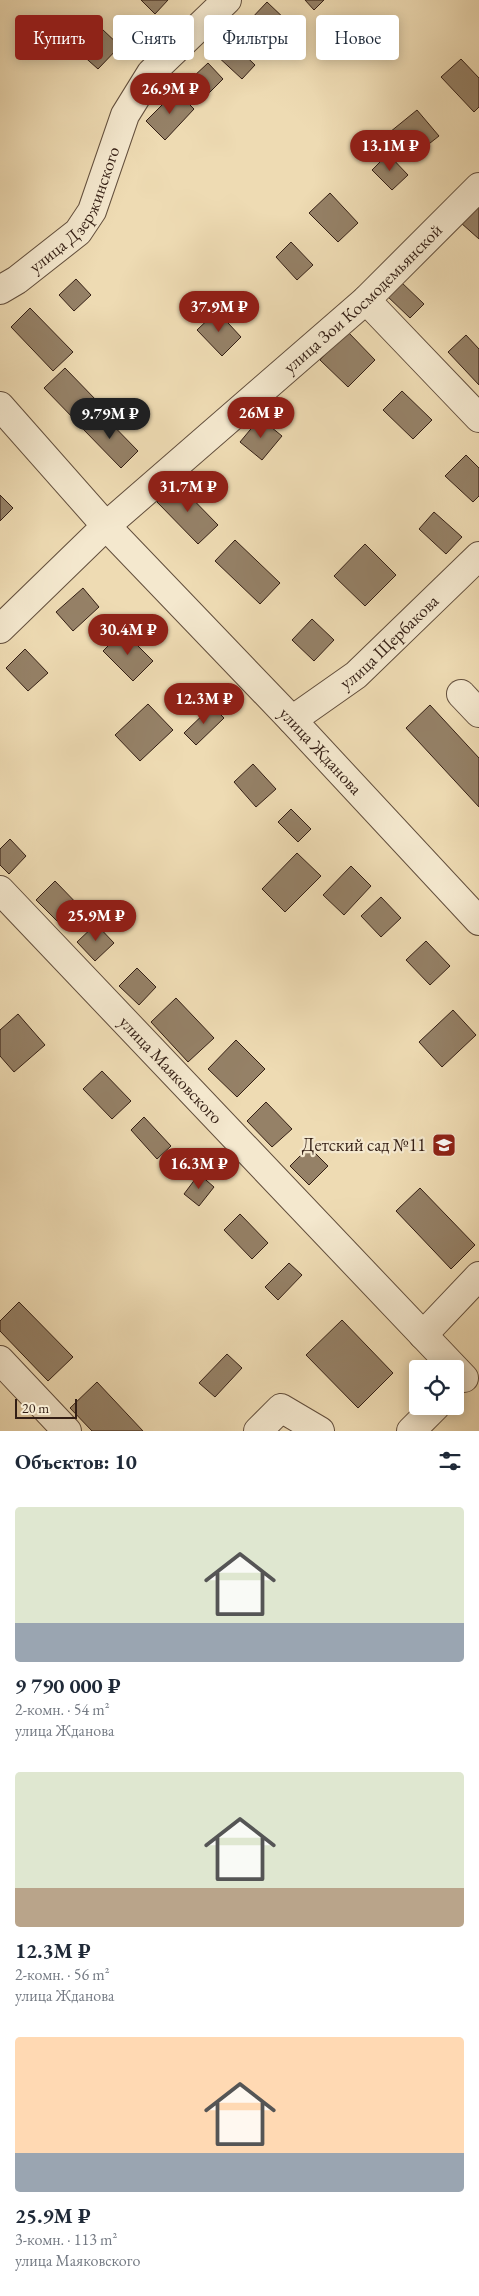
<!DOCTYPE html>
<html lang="ru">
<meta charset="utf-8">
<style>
:root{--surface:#fff;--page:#f6f6f7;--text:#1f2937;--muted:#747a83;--accent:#8f2418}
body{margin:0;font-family:"EB Garamond",serif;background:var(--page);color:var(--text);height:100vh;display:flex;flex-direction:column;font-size:19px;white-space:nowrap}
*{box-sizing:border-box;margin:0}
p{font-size:16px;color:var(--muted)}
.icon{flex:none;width:28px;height:28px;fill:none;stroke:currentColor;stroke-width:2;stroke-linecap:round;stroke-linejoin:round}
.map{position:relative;height:1431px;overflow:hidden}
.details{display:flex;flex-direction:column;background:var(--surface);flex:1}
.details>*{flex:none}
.hud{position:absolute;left:15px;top:15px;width:450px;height:45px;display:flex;gap:10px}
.fabs{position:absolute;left:409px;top:1360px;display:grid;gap:10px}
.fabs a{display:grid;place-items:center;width:55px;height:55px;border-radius:5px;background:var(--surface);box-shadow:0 2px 12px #0003;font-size:25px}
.scale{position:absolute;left:15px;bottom:12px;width:62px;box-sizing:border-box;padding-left:5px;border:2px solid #341f15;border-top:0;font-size:14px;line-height:18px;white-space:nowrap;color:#341f15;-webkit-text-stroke:4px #f4e8ce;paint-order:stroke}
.price{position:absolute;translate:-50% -42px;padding:0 11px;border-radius:18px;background:var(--accent);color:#fff;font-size:16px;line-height:32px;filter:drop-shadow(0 1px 2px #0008)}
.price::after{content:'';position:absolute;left:50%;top:30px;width:15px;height:11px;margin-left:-8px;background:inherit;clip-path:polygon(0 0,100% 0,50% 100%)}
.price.current{background:#222;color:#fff}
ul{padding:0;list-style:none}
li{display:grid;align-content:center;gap:10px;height:265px;padding:0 15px}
li span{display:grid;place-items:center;height:155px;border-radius:5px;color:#555}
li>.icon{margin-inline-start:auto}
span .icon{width:90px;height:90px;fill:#fffc;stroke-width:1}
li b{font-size:21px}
h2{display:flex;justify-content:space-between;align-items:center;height:60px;padding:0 15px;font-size:21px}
.pill{padding:0 18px;border-radius:5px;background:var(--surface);box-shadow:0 2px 12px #0003;font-size:18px;line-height:45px}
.pill.current{background:var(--accent);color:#fff}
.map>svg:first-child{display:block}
</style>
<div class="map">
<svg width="479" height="1431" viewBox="0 0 479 1431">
<rect width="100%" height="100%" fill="#eedbb3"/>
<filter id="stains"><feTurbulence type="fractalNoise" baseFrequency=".004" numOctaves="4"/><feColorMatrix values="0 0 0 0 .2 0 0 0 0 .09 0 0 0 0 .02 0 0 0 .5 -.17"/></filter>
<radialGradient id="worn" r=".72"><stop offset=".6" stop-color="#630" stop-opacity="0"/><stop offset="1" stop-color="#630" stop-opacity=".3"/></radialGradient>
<path fill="#958167" stroke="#341f15" d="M141 0H168L155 14Z
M305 0H324L314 10Z
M267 2 288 22 270 41 250 20Z
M102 29 120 46 98 69 80 53Z
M229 40 255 65 242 79 215 54Z
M461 59 479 78V107L474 112 441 77Z
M208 63 223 79 209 93 193 77Z
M176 91 194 109 165 140 146 121Z
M417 110 439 136 411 158 390 132Z
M388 154 408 175 392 190 372 170Z
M330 193 358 223 338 242 309 213Z
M476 206 479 208V239L461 223Z
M291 242 313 265 297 280 276 257Z
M76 279 91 295 74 311 59 295Z
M400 281 424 304 410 318 386 295Z
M30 308 73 352 53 371 11 327Z
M217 311 241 337 222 356 197 330Z
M348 332 375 360 348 387 320 360Z
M466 335 479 349V385L448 352Z
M65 368 97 401 76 421 44 388Z
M402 391 432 420 413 439 383 410Z
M100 412 138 451 121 468 83 429Z
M260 418 282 436 262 460 240 442Z
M466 455 479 468V496L473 502 445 476Z
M177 483 218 525 198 544 157 502Z
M0 495 13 508 0 521Z
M434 512 462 537 446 554 419 529Z
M235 540 280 583 260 604 215 561Z
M365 544 396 575 365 606 334 576Z
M83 588 99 607 73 631 56 612Z
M312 619 334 640 314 661 292 640Z
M123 631 153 661 133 681 103 651Z
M25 649 48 673 28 691 6 668Z
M148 704 173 730 140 761 115 735Z
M430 705 479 758V807L406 728Z
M212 706 224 718 196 745 184 733Z
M253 764 276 789 256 807 234 782Z
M291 809 311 829 298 842 278 822Z
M10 839 26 856 9 874 0 865V849Z
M297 853 321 876 285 912 262 889Z
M351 866 371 886 344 915 323 895Z
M55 881 84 911 65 929 36 900Z
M381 897 401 918 381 937 361 916Z
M96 924 114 943 95 961 77 942Z
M426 941 450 966 430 985 406 960Z
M137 968 156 987 139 1005 119 986Z
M176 998 214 1038 188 1062 151 1022Z
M453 1010 476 1035 442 1067 419 1042Z
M18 1014 45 1045 14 1072 0 1056V1030Z
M236 1040 265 1069 237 1097 208 1069Z
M102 1071 131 1101 112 1119 83 1089Z
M266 1102 292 1129 272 1147 247 1121Z
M144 1117 171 1146 157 1159 131 1130Z
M309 1147 328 1166 309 1185 290 1166Z
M199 1174 214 1187 199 1206 184 1194Z
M420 1188 475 1245 451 1269 396 1211Z
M240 1214 268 1243 252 1259 224 1230Z
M289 1263 302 1275 278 1300 265 1287Z
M19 1302 73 1357 48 1381 0 1331V1321Z
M342 1320 393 1373 358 1408 306 1355Z
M227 1354 242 1368 215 1397 199 1383Z
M97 1382 143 1431H92L70 1408Z"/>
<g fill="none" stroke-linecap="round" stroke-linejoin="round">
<g stroke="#624e3c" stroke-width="30">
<g id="minor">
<path id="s1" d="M0 290 17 280 78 232 92 211 125 115 151 73 227 0"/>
<path d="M366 300 479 418"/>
<path id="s2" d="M0 406 106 526 292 720 479 921"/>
<path id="s3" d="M0 629 106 526 366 300 479 187"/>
<path d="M461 694 479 713"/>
<path id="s4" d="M292 720 356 675 479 556"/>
<path id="s5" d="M0 890 464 1378"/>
<path d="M423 1335 479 1276"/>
<path d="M0 1360 67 1431"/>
<path d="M258 1431 281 1408 320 1431"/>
<path d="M411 1431 436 1406"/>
</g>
</g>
<use href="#minor" stroke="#f4e8ce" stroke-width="28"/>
</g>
<defs>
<g id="school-square" transform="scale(1.25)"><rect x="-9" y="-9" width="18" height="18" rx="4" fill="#8f2418" stroke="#f4e8ce"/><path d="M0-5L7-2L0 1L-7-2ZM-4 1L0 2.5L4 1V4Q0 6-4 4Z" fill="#fff"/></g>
</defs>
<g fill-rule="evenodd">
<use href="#school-square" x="444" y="1145"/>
</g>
<g text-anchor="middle" stroke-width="4.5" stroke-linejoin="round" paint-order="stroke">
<g font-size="18" fill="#341f15" stroke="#f4e8ce">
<text dy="6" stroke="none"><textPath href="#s1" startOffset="114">улица Дзержинского</textPath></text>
<text dy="6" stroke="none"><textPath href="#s3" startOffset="491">улица Зои Космодемьянской</textPath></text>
<text dy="6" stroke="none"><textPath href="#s4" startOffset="125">улица Щербакова</textPath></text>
<text dy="6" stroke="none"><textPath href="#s2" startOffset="471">улица Жданова</textPath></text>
<text dy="6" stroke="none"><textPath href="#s5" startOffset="248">улица Маяковского</textPath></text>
</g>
<g font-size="18" fill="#341f15" stroke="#f4e8ce" text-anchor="end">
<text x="426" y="1151">Детский сад №11</text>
</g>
</g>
<rect width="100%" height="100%" filter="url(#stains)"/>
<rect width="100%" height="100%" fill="url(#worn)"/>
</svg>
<div class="fabs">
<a><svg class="icon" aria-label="locate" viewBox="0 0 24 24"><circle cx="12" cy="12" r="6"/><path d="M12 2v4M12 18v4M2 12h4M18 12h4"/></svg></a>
</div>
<div class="scale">20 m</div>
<b class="price" style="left:170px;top:115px">26.9M ₽</b>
<b class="price" style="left:390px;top:172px">13.1M ₽</b>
<b class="price" style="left:219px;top:333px">37.9M ₽</b>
<b class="price" style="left:261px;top:439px">26M ₽</b>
<b class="price current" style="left:110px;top:440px">9.79M ₽</b>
<b class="price" style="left:188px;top:513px">31.7M ₽</b>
<b class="price" style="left:128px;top:656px">30.4M ₽</b>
<b class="price" style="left:204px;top:725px">12.3M ₽</b>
<b class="price" style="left:96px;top:942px">25.9M ₽</b>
<b class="price" style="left:199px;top:1190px">16.3M ₽</b>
<div class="hud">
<a class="pill current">Купить</a>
<a class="pill">Снять</a>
<a class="pill">Фильтры</a>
<a class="pill">Новое</a>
</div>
</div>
<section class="details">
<h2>Объектов: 10<svg class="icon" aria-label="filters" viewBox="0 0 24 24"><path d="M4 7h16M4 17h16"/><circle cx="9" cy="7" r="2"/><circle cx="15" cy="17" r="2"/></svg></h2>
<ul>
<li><span style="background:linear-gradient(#dfe7d0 75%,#9aa5b1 0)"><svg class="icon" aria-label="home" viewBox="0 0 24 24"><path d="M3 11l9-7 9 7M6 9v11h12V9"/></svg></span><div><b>9 790 000 ₽</b><p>2-комн. · 54 m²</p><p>улица Жданова</p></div></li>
<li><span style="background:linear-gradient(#dfe7d0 75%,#b9a48a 0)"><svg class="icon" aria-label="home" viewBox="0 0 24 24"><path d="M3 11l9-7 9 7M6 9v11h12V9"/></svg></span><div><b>12.3M ₽</b><p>2-комн. · 56 m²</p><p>улица Жданова</p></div></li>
<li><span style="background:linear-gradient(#ffd9b3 75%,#9aa5b1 0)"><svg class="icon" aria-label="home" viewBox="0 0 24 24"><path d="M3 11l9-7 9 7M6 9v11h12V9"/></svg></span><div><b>25.9M ₽</b><p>3-комн. · 113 m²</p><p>улица Маяковского</p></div></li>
</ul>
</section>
